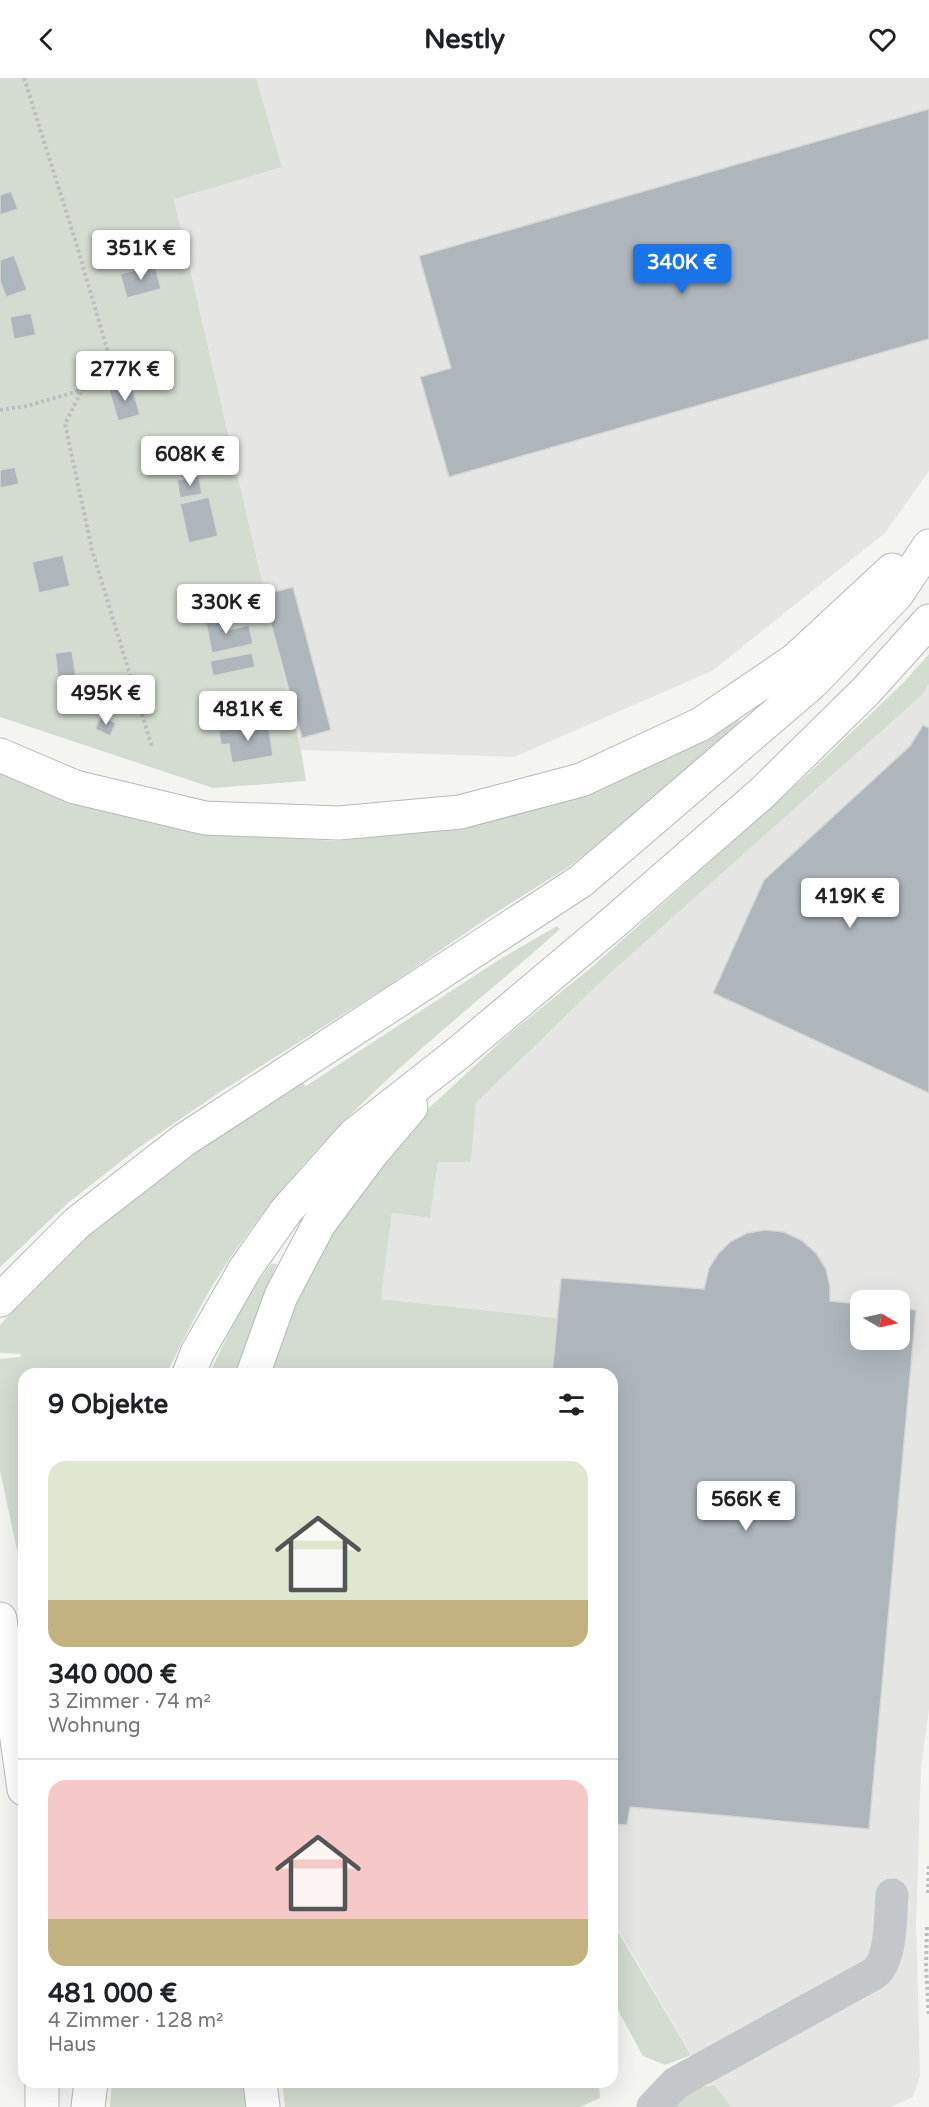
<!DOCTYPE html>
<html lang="de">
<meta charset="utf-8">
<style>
:root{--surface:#fff;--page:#f6f6f6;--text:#202124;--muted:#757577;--line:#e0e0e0;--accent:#1a73e8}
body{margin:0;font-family:"Varela Round",sans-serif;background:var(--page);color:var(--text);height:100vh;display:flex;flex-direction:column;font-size:22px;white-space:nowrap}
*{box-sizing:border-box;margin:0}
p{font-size:20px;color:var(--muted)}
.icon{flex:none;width:33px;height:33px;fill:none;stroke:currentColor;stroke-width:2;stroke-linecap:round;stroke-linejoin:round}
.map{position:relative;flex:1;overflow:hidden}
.drawer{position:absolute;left:18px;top:1290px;width:600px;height:720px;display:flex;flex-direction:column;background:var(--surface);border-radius:18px;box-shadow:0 6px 24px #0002}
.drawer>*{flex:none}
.needle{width:39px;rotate:99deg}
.tools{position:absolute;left:850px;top:1212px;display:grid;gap:12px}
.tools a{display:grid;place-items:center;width:60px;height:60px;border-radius:12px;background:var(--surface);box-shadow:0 6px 24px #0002;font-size:30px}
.price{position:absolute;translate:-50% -51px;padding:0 14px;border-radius:6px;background:#fff;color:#222;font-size:20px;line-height:39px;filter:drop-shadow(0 2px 3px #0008)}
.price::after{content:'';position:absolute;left:50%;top:36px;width:18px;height:14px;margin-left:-9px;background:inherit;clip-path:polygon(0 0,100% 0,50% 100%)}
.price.active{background:var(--accent);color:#fff}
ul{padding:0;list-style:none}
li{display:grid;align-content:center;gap:12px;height:318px;padding:0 30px}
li+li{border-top:2px solid var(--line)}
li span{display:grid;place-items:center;height:186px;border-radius:18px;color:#555}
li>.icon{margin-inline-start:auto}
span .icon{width:108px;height:108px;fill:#fffc;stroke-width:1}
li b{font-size:26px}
h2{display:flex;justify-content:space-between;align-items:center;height:72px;padding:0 30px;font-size:26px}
header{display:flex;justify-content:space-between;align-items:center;height:78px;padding:0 30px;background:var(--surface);font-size:27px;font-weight:800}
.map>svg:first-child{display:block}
</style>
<header><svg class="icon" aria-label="back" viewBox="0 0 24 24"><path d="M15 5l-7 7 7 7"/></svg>Nestly<svg class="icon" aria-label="heart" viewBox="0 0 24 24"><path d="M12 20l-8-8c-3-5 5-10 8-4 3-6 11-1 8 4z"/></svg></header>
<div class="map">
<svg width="929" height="2029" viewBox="0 0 929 2029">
<rect width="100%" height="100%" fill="#f4f5f0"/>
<path fill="#e5e6e4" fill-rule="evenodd" d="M256 0H929V393L885 455 712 593 514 679 301 672 174 120 282 89Z
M929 606V1631L921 1691 916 1846 920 1998 913 2019 891 2029H731L715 2007H709L612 1841V1296H552L557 1240 381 1221 392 1135 430 1140 438 1084H471L476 1025 606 899 922 617ZM861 1222H900V1262H861Z"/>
<path fill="#d4dcd1" d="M0 0H256L282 89 174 121 301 672 306 703 213 710 0 639Z
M929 576V606L922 617 606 899 476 1025 471 1084H438L430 1140 392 1135 381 1221 557 1240 552 1296H271L288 1240 348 1126 415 1043 509 956 592 889 808 696 903 605Z
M737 639 742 645 638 735 570 788 489 839 391 906 220 1014 138 1070 68 1125 0 1189V695L42 712 110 735 182 750 248 758 337 763 426 753Z
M557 848 560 851C508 898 454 941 402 988 336 1047 274 1114 225 1188 202 1222 185 1260 166 1296H24V1504L0 1393V1281L20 1279 21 1276 0 1275V1247C29 1214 59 1180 92 1151 157 1095 230 1050 302 1004L306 1008 497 883Z
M271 1186H277L262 1221 238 1296H209L246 1220Z
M612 1841 617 1852 691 1977 665 1987 643 1978 620 1936 612 1915Z
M112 2004H247L249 2029H110Z
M282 2004H592L599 2005 600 2020 580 2029H285Z
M715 2007 731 2029H669L692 2010Z"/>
<path fill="#aeb5bb" stroke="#d5d6d3" stroke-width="1.5" d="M929 31V261L449 399 420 299 451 290 419 178Z
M11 113 18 131 0 137V117Z
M14 177 27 212 6 219 0 203V182Z
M155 187 161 211 127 220 120 196Z
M31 235 36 257 14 261 10 239Z
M131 305 140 337 118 343 109 312Z
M15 389 19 406 0 410V392Z
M199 398 202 416 180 420 177 402Z
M209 419 218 458 189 465 180 426Z
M63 477 70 508 39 515 32 484Z
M293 509 331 652 302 660 263 517Z
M224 536 228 552 249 547 253 566 212 575 205 540Z
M72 573 77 605 59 607 55 575Z
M252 575 255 589 213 598 210 583Z
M101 638 116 645 110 658 95 651Z
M268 644 273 678 232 685 229 666 221 667 219 653Z
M923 647 929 650V1015L713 915 764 802 910 668Z
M765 1152 784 1154 801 1162 816 1175 826 1191 830 1209V1223L861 1226V1262H900V1230L916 1232 869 1751 630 1729 627 1747 612 1746V1296H552L561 1200 704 1211 709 1190 718 1176 730 1164 747 1155Z"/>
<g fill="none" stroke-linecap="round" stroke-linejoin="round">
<g stroke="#b5b8bc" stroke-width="35">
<path id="highway" d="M0 677 75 709 205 740 339 745 460 734 581 702 701 646 795 582 892 492
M0 1222 77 1145 184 1062 581 803 813 604 897 516 929 468
M189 1296 197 1275 245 1191 286 1133 354 1057 457 976 614 844 761 716 866 613 929 543
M253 1296 281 1218 319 1146 372 1075 411 1029
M0 1541 24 1711
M42 2004V2029
M260 2004 263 2029
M88 2029 91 2004"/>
</g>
<path stroke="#bdbec1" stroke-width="4" stroke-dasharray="3 3" stroke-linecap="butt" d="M24 0 77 168 112 288 82 312 65 346 92 472 152 669
M0 332 27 328 82 312
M928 1815 929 1785
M927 1849 926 1888 929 1939"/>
<path stroke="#c3c7ca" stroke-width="33" d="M653 2029 676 2005 875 1895C892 1880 890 1839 892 1817"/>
<use href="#highway" stroke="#fff" stroke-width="33"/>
</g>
</svg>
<div class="tools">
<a><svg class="needle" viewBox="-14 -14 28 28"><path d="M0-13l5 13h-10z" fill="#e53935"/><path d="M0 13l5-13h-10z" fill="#757577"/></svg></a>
</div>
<b class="price" style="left:141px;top:203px">351K €</b>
<b class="price active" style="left:682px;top:217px">340K €</b>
<b class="price" style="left:125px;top:324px">277K €</b>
<b class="price" style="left:190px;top:409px">608K €</b>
<b class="price" style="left:226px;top:557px">330K €</b>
<b class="price" style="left:106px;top:648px">495K €</b>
<b class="price" style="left:248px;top:664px">481K €</b>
<b class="price" style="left:850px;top:851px">419K €</b>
<b class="price" style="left:746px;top:1454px">566K €</b>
<section class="drawer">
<h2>9 Objekte<svg class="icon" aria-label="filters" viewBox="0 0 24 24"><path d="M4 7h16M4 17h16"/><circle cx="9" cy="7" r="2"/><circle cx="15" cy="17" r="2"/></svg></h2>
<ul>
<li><span style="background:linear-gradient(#dfe7d0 75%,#c2b280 0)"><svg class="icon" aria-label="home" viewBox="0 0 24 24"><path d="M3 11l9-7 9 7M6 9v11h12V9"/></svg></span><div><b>340 000 €</b><p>3 Zimmer · 74 m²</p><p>Wohnung</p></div></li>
<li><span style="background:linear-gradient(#f6c9c9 75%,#c2b280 0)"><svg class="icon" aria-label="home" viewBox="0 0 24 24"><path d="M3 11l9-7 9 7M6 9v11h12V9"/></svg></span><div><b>481 000 €</b><p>4 Zimmer · 128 m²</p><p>Haus</p></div></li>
</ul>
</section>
</div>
